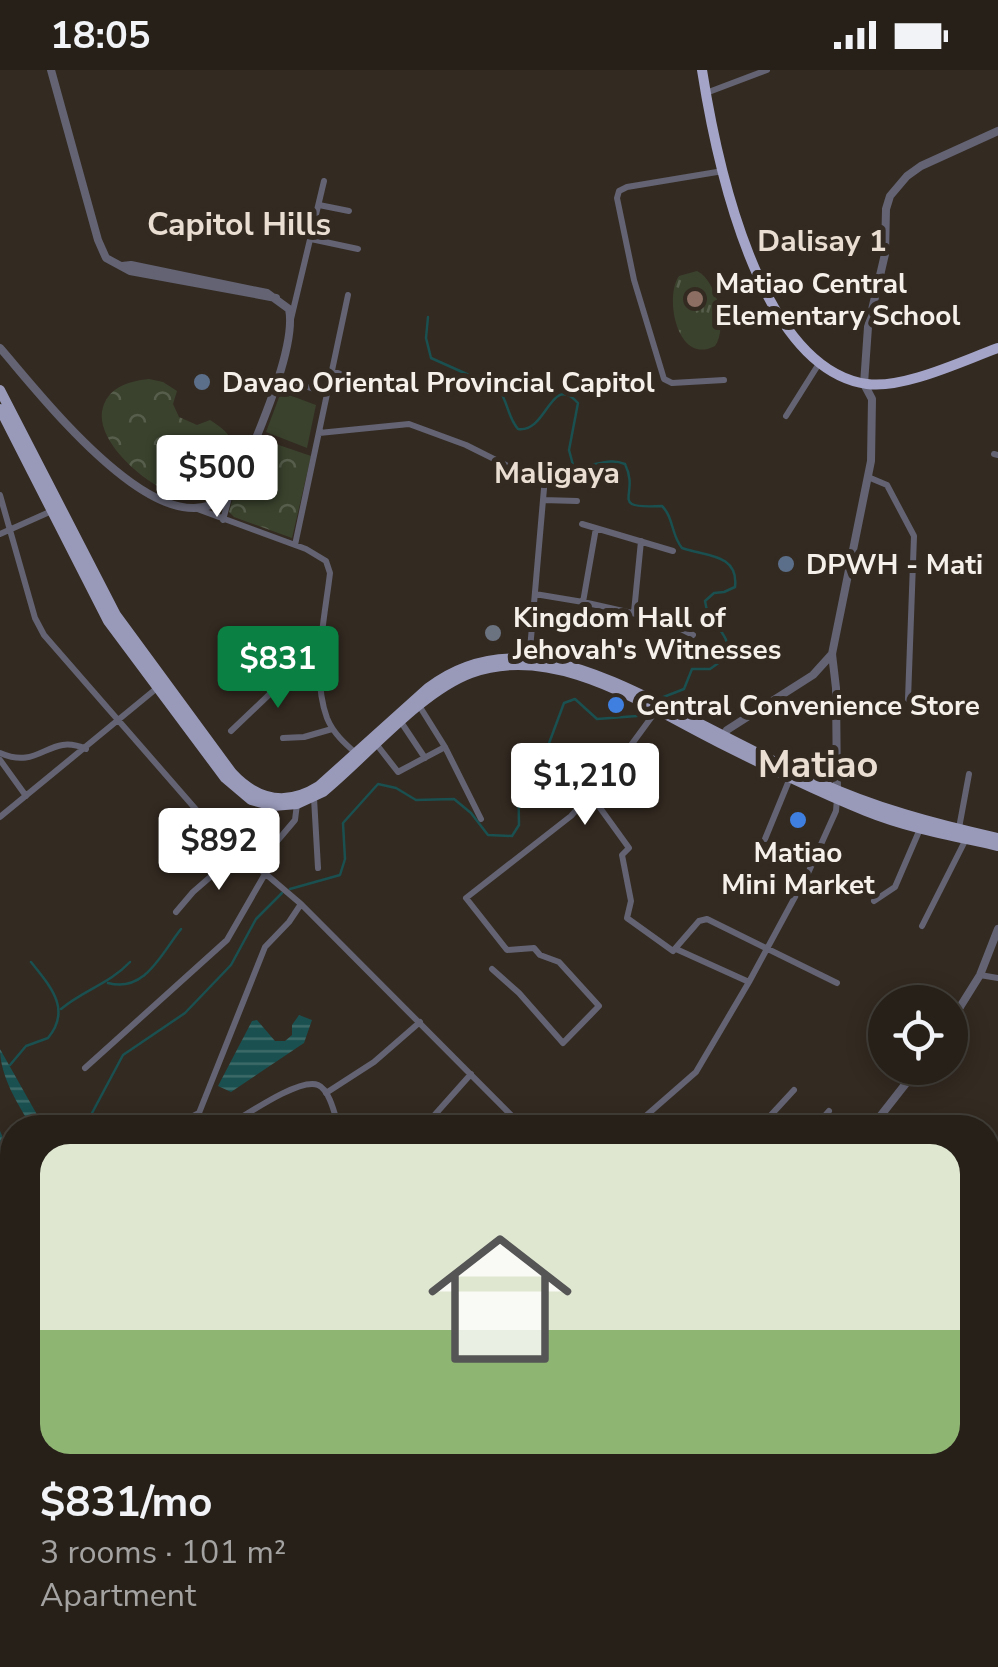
<!DOCTYPE html>
<meta charset="utf-8">
<style>
:root{--surface:#262019;--page:#322d26;--text:#f1f3f6;--muted:#a4a3a2;--line:#423e38;--accent:#0b8043}
body{margin:0;font-family:"Nunito Sans",sans-serif;background:var(--page);color:var(--text);height:100vh;display:flex;flex-direction:column;font-size:38px;white-space:nowrap}
*{box-sizing:border-box;margin:0}
p{font-size:32px;color:var(--muted)}
.icon{flex:none;width:55px;height:55px;fill:none;stroke:currentColor;stroke-width:2;stroke-linecap:round;stroke-linejoin:round}
.map{position:relative;flex:1;overflow:hidden}
.drawer{position:absolute;left:0px;top:1045px;width:1000px;height:552px;display:flex;flex-direction:column;background:var(--surface);border-radius:40px 40px 0 0;box-shadow:0 5px 25px #0003,0 0 0 2px var(--line)}
.drawer>*{flex:none}
.tools{position:absolute;left:868px;top:915px;display:grid;gap:20px}
.tools a{display:grid;place-items:center;width:100px;height:100px;border-radius:50%;background:var(--surface);box-shadow:0 5px 25px #0003,0 0 0 2px var(--line);font-size:50px}
.price{position:absolute;translate:-50% -85px;padding:0 22px;border-radius:10px;background:#fff;color:#222;font-size:32px;line-height:65px;filter:drop-shadow(0 2px 5px #0008)}
.price::after{content:'';position:absolute;left:50%;top:60px;width:30px;height:22px;margin-left:-15px;background:inherit;clip-path:polygon(0 0,100% 0,50% 100%)}
.price.selected{background:var(--accent);color:#fff}
ul{padding:0;list-style:none}
li{display:grid;align-content:center;gap:20px;height:530px;padding:0 40px}
li+li{border-top:2px solid var(--line)}
li span{display:grid;place-items:center;height:310px;border-radius:30px;color:#555}
li>.icon{margin-inline-start:auto}
span .icon{width:180px;height:180px;fill:#fffc;stroke-width:1}
li b{font-size:42px}
.status{display:flex;justify-content:space-between;align-items:center;height:70px;padding:0 50px;background:var(--surface);direction:ltr}
.status svg{height:28px;fill:currentColor}
.map>svg:first-child{display:block}
</style>
<div class="status"><b>18:05</b><svg viewBox="0 0 49 12"><path d="M0 12V9h3v3zM5 12V6h3v6zM10 12V3h3v9zM15 12V0h3v12zM26 1h20v11H26zM47 4h2v5h-2z"/></svg></div>
<div class="map">
<svg width="998" height="1597" viewBox="0 0 998 1597">
<defs>
<pattern id="grass-tufts" width="24" height="20" patternUnits="userSpaceOnUse" patternTransform="scale(2.5)"><rect width="24" height="20" fill="#3a422d"/><path d="M3 7l-1-3M5 7V3M7 7l1-3M15 17l-1-3M17 17v-4M19 17l1-3" fill="none" stroke="#575e4c"/></pattern>
<pattern id="forest-crowns" width="20" height="18" patternUnits="userSpaceOnUse" patternTransform="scale(2.5)"><rect width="20" height="18" fill="#3a422d"/><path d="M2 6a3 3 0 1 1 6 0M12 15a3 3 0 1 1 6 0" fill="none" stroke="#575e4c"/></pattern>
<pattern id="water-rules" width="6" height="5" patternUnits="userSpaceOnUse" patternTransform="scale(2.5)"><rect width="6" height="5" fill="#1a5050"/><path d="M0 2.5h6" fill="none" stroke="#3c6a69"/></pattern>
</defs>
<rect width="100%" height="100%" fill="#332a21"/>
<path fill="url(#grass-tufts)" d="M697 201C717 211 728 257 715 276 677 296 664 227 679 206Z"/>
<path fill="url(#forest-crowns)" d="M149 309 163 312 177 321 173 334 179 347 197 355 210 350C218 355 228 362 232 371 244 396 224 425 197 428 164 432 97 378 102 342 106 318 128 311 149 309Z
M261 369 311 386 292 468 234 447 229 442 234 424 244 419 253 401 250 395Z"/>
<path fill="#3a422d" d="M281 322 316 335 307 378 266 362Z"/>
<path fill="url(#water-rules)" d="M299 945 312 950 304 973 231 1022 218 1016 252 951 257 950 275 971H285L292 965V955Z
M0 979 44 1057H32C18 1035 0 1006 0 979Z
M0 1061 12 1087V1585H988V1531L998 1533V1597H0Z"/>
<g fill="none" stroke-linecap="round" stroke-linejoin="round">
<path stroke="#1a5050" stroke-width="2.5" d="M428 247 426 268 431 288 498 318C508 331 507 346 518 359 548 363 550 302 578 333L569 380 573 395C591 400 606 386 625 394 641 426 606 439 662 436 674 448 671 465 682 478 704 486 739 483 735 517L724 522 714 523 705 531C707 554 733 562 727 587L710 599H692L684 619 661 628
M290 819 340 805 345 789 343 753 378 714 396 718 416 730 454 729 471 743 488 765 512 766 519 755 518 696 548 676 564 633 575 629 597 649 637 646 646 640
M108 913C145 923 161 884 181 859
M61 939C85 919 108 915 130 892
M10 995 26 976 48 968C72 939 50 916 31 892
M84 1058 123 985 185 943 231 895 256 849 282 823
M990 1532 998 1458"/>
<path stroke="#636373" stroke-width="6" d="M706 23 767 0
M723 101 627 117 619 121 617 128 634 210 664 309 672 313 724 310
M319 135 349 141
M311 169 358 179
M291 249 324 111
M332 301 367 313 390 308
M278 308 327 323
M786 346 820 292
M319 363 409 354 466 375 512 398
M994 384 998 385
M868 407 887 415 914 466 908 629
M0 425 35 548 44 565 213 759 301 834 524 1058
M543 430 577 431
M192 437 306 479 326 491 330 503C325 547 311 605 327 648 333 663 345 674 357 684
M223 450 231 420
M582 454 673 481
M0 464 54 440
M295 475 348 225
M535 524 583 532 596 458
M583 532 663 550 693 565
M634 542 641 471
M529 591 545 407
M420 637 445 677 481 749
M401 652 425 688
M231 661 275 619 321 615
M283 668 304 667 332 659
M377 675 398 702 445 677
M0 683C41 701 48 662 86 679
M551 684 598 716
M0 690 26 726
M590 724 629 778 622 785 631 831 627 848 673 881 699 851 707 849 837 913
M314 728 318 798
M0 747 157 618
M959 758 969 704
M765 769 790 708
M256 796 295 750 297 734
M874 831 895 817 920 759
M176 842 193 822 239 782
M922 856 966 769
M676 879 749 912
M492 899 519 923 563 973 599 936 559 892 540 885 534 878 507 880 466 828 571 746 615 697 656 641
M980 905 998 908
M85 998 227 870 265 804
M326 1023 374 992 420 952
M199 1043 213 1058
M180 1058 182 1052 199 1043 265 877 289 852 301 834
M224 1058C242 1048 299 1007 318 1015 330 1020 335 1046 339 1058
M423 1058 471 1004
M632 1058 696 1002 749 912 809 801 836 741 837 729
M759 1058 794 1020
M814 1058 829 1041
M988 1423H989"/>
<path stroke="#636373" stroke-width="8" d="M51 0 98 170 106 188 130 201 276 228
M0 278C39 322 188 520 243 400 258 363 297 276 289 239L267 223 131 195 122 196
M721 669 727 660 813 605 832 584
M837 723 836 618 832 584 871 391 872 329 864 314 868 257 885 184 886 139 890 126 907 106 921 96 998 61
M950 953 980 905 998 859
M871 1058 918 998
M988 1322 998 1323"/>
<path stroke="#999aba" stroke-width="10" d="M0 320 116 545 232 703C257 730 286 737 319 716L428 618C509 556 600 604 679 643 724 666 769 690 816 711 875 738 934 754 998 768
M0 339 108 551 225 708 251 730 273 736 297 734 323 722C366 687 420 622 471 603 556 572 647 637 720 673 768 697 816 721 866 741 908 758 954 766 998 776"/>
<path stroke="#a4a4c8" stroke-width="10" d="M702 0C716 89 758 298 867 314 904 319 962 291 998 278"/>
</g>
<circle fill="#8d6e63" stroke="#332a21" stroke-width="4" cx="695" cy="229" r="10"/>
<g fill="#5c6f8a" stroke="#332a21" stroke-width="4">
<circle cx="202" cy="312" r="10"/>
<circle cx="786" cy="494" r="10"/>
</g>
<circle fill="#6b7280" stroke="#332a21" stroke-width="4" cx="493" cy="563" r="10"/>
<g fill="#3f7fe0" stroke="#332a21" stroke-width="4">
<circle cx="616" cy="635" r="10"/>
<circle cx="798" cy="750" r="10"/>
</g>
<g text-anchor="middle" stroke-width="10" stroke-linejoin="round" paint-order="stroke">
<g font-size="28" font-weight="bold" fill="#f6f0ea" stroke="#332a21" text-anchor="start">
<text x="715" y="223">Matiao Central<tspan x="715" dy="32">Elementary School</tspan></text>
<text x="222" y="322">Davao Oriental Provincial Capitol</text>
<text x="806" y="504">DPWH - Mati</text>
<text x="513" y="557">Kingdom Hall of<tspan x="513" dy="32">Jehovah's Witnesses</tspan></text>
<text x="636" y="645">Central Convenience Store</text>
<text x="798" y="792" text-anchor="middle">Matiao<tspan x="798" dy="32">Mini Market</tspan></text>
</g>
<g font-size="30" font-weight="bold" fill="#e9ded1" stroke="#332a21">
<text x="822" y="181">Dalisay 1</text>
<text x="557" y="413">Maligaya</text>
</g>
<g font-size="32" font-weight="bold" fill="#e9ded1" stroke="#332a21">
<text x="239" y="165">Capitol Hills</text>
</g>
<g font-size="38" font-weight="bold" fill="#e9ded1" stroke="#332a21">
<text x="818" y="707">Matiao</text>
</g>
</g>
</svg>
<div class="tools">
<a><svg class="icon" aria-label="locate" viewBox="0 0 24 24"><circle cx="12" cy="12" r="6"/><path d="M12 2v4M12 18v4M2 12h4M18 12h4"/></svg></a>
</div>
<b class="price" style="left:217px;top:450px">$500</b>
<b class="price selected" style="left:278px;top:641px">$831</b>
<b class="price" style="left:585px;top:758px">$1,210</b>
<b class="price" style="left:219px;top:823px">$892</b>
<section class="drawer">
<ul>
<li><span style="background:linear-gradient(#dfe7d0 60%,#8fb573 0)"><svg class="icon" aria-label="home" viewBox="0 0 24 24"><path d="M3 11l9-7 9 7M6 9v11h12V9"/></svg></span><div><b>$831/mo</b><p>3 rooms · 101 m²</p><p>Apartment</p></div></li>
</ul>
</section>
</div>
